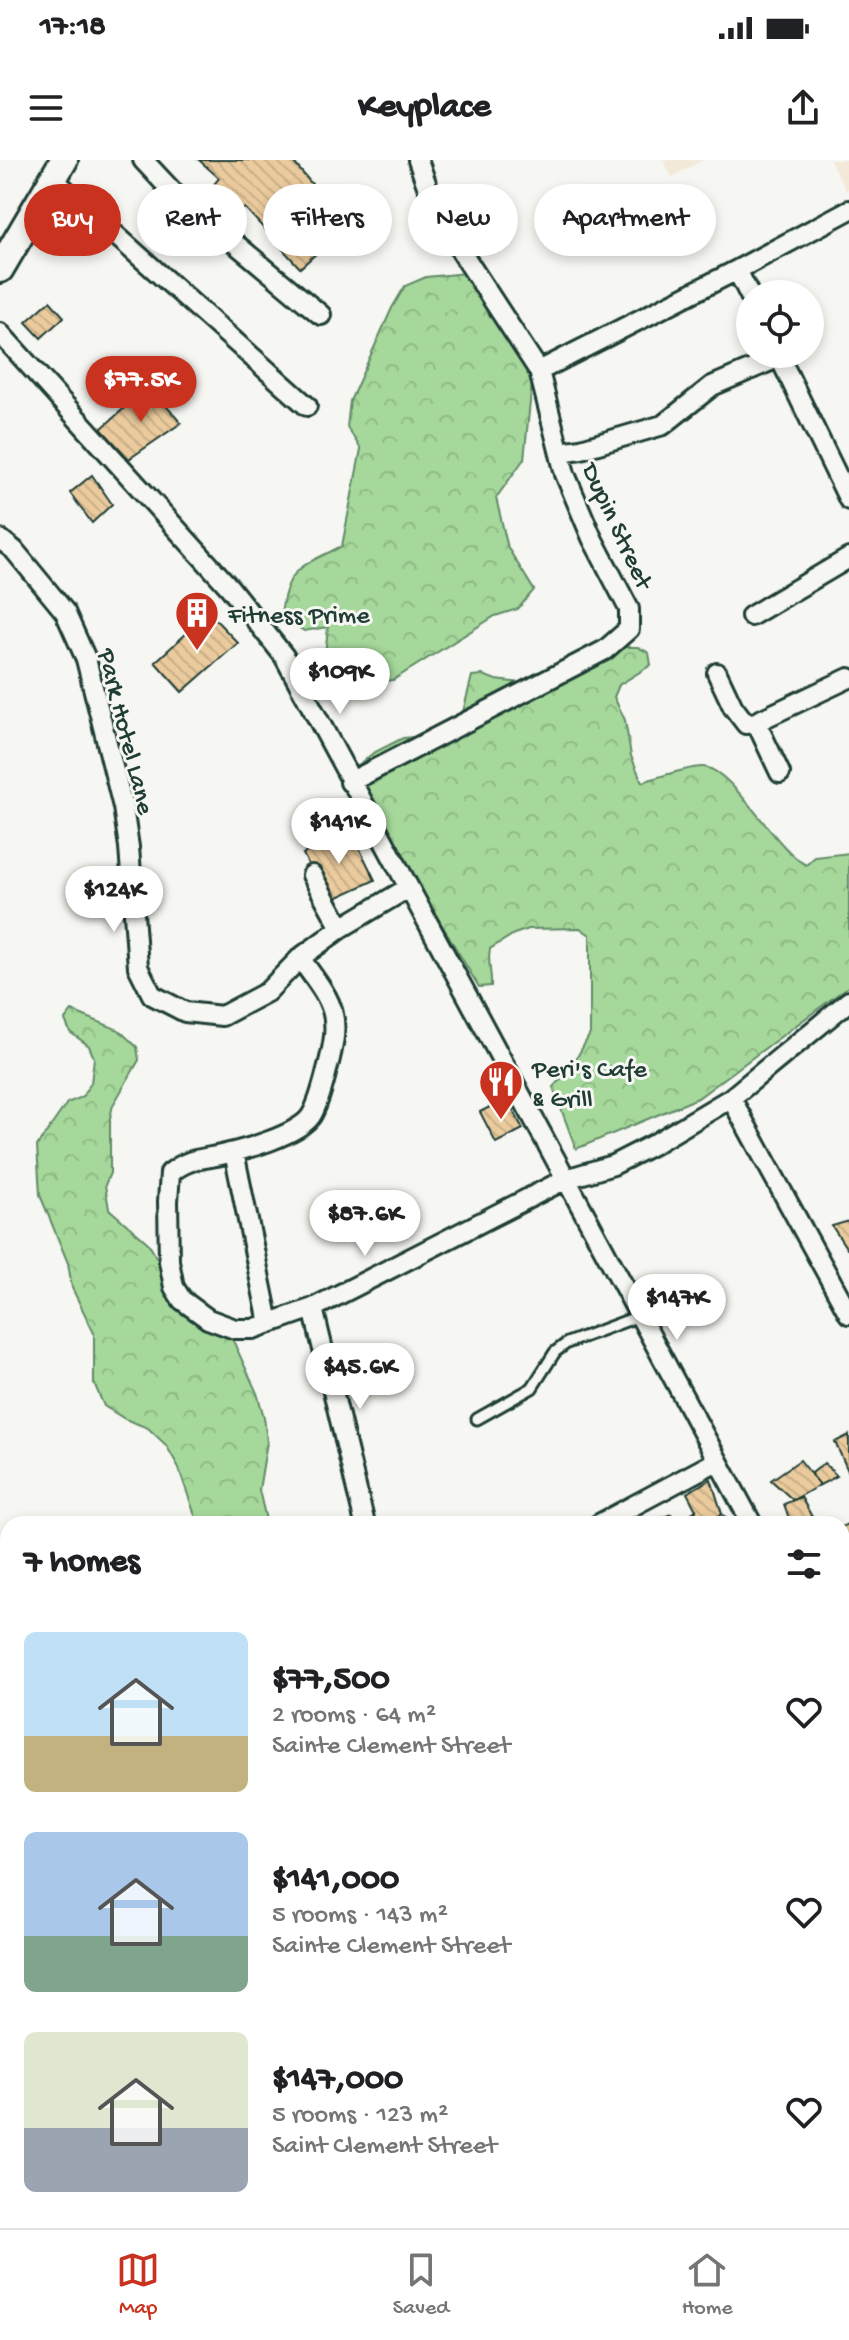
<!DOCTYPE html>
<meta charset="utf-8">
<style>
:root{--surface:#fff;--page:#f6f6f6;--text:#202124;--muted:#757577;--line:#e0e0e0;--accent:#c8321e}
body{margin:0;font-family:"Gochi Hand",sans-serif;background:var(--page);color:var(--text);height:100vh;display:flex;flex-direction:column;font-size:30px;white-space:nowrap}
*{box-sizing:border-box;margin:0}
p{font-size:26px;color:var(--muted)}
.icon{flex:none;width:44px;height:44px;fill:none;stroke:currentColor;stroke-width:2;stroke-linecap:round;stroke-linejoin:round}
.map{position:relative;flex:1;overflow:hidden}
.details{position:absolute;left:0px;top:1356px;width:850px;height:712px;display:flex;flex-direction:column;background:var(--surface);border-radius:24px 24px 0 0;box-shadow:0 4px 12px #0003}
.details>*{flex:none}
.top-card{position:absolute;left:24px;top:24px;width:802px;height:72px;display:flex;gap:16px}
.buttons{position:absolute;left:736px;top:120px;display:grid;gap:16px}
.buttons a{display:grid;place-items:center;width:88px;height:88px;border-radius:50%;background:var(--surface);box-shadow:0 4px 12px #0003;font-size:40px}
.price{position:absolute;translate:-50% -68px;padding:0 18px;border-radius:28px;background:#fff;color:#222;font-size:26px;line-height:52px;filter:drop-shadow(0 2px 4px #0008)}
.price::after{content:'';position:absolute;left:50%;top:48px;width:24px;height:18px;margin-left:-12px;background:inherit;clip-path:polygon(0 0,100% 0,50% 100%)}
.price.selected{background:var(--accent);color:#fff}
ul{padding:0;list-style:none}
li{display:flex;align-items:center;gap:24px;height:200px;padding:0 24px}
li span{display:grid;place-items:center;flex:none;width:224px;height:160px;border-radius:12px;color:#555}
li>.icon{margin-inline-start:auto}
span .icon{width:96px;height:96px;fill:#fffc;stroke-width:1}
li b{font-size:34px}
h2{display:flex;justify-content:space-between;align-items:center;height:96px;padding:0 24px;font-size:34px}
.tag{padding:0 28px;border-radius:36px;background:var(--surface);box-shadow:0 4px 12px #0003;font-size:28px;line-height:72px}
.tag.selected{background:var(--accent);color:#fff}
.status{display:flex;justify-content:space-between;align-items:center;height:56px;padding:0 40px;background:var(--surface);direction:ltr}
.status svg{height:22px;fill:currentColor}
header{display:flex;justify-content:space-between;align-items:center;height:104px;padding:0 24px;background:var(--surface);font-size:36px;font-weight:700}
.tabs{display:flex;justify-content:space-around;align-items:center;height:112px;border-top:2px solid var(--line);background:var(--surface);font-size:22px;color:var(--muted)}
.tabs a{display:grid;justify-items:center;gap:4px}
.tabs .selected{color:var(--accent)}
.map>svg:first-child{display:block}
</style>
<div class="status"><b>17:18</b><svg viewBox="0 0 49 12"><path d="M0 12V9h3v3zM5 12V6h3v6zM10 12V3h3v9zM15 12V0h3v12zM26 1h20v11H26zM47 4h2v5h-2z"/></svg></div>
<header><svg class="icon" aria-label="menu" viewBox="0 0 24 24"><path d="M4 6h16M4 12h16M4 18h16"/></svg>Keyplace<svg class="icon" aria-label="share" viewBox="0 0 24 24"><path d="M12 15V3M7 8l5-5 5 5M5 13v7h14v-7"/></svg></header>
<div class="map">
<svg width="849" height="2068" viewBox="0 0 849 2068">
<defs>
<pattern id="forest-crowns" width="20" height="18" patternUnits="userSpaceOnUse" patternTransform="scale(2)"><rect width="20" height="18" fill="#a5d89a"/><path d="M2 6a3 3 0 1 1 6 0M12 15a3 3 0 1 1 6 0" fill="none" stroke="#8eba85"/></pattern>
<pattern id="building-back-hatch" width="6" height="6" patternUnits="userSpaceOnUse" patternTransform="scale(2)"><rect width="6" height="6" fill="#ebcb9d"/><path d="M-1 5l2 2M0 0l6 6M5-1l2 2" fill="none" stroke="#c9af88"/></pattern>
</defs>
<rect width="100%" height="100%" fill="#f6f6f2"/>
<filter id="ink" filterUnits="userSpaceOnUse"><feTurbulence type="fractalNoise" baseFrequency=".0125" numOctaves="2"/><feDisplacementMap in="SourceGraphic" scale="16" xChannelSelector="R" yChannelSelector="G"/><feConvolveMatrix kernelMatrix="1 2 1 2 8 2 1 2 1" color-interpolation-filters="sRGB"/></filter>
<g filter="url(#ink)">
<path fill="#f3e9d8" d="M663 0H703L672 17Z
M830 0H849V28L846 30Z"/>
<path fill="url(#forest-crowns)" stroke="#628a67" stroke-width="2" d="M466 113 515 175 532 223 524 299 496 338 508 388 534 430 518 449 495 456 393 520 345 525 323 514 328 467 304 471 281 456C286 406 303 406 342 386L361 289 347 267 350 241 392 148 405 126 426 117Z
M611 487H638L649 493 651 505 619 525 614 537 625 560 631 596 642 622C656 618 690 606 703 607 732 608 777 691 806 705L815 697 849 693V826L698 938 576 989 553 927 571 908 590 874V775L580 768 529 769 514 774 490 789C487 802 492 812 491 826L479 827 350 612 373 593 403 578 424 576 463 552 472 516 483 515 496 520 522 523Z
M72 851 119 870 137 887 139 900 113 945 110 958V1013L105 1025 109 1049 148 1083 168 1117 186 1126 231 1176 257 1233 264 1257 267 1282 259 1330 267 1364H198L178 1306 166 1285 148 1268 125 1259 104 1246 94 1223V1173L72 1128 68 1103 40 1035 37 986 67 943 82 937 91 923 94 898 89 886 70 872 65 860Z"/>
<path fill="url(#building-back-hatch)" stroke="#1f3d34" stroke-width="2" d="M199 0H297L295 4 347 66 300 108 245 48 225 59 205 36 219 18Z
M50 141 64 157 41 178 26 162Z
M149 226 181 263 129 299 101 269Z
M92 315 112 344 92 363 70 333Z
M209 453 238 483 182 532 155 502Z
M350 669 375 720 327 742 303 694Z
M507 938 523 969 496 983 480 952Z
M849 1061V1088L847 1089 832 1066Z
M849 1275V1311H848L835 1282Z
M800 1300 820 1325 793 1340 771 1320Z
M824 1303 837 1316 820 1325 811 1314Z
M711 1319 722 1354 704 1364H695L696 1350 687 1333Z
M801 1337 812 1357 791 1364 784 1344Z
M696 1350 695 1364H681L679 1362Z
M671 1354 681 1364H649Z
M722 1354 733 1364H704Z
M849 1363V1399L842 1403V1367Z
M846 1575 849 1580V1610L842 1598V1577Z
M842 1598 849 1610V1614L842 1618Z"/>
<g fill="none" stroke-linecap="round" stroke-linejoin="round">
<g stroke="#1f3d34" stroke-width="15">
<path id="lane" d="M477 1259 532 1228 555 1192 567 1183 639 1156"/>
</g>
<g stroke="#1f3d34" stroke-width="24">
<path id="street" d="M143 0 172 31 321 155
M53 19 307 246
M737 110 750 136
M0 173 230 428 284 496 752 1364
M778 194 849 340
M539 211 737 110 849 50
M560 292 581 289 663 265 712 226 780 197
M0 379 14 390 65 452 86 499 123 647 129 687 138 807 152 835 185 852 222 856 267 832 300 798 341 768 408 728
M751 456 849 398
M717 513 733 547 746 564 756 562 849 518
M756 562 780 613
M350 622 605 490 629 469V449L592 378 565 314 539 211 455 82 427 26 418 0
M312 715 341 768
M300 798C333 844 343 852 327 910 323 925 319 943 311 956 298 975 244 990 221 995 199 1000 189 998 170 1013L168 1041 169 1101 174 1127 182 1140 208 1159 235 1169H253L313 1148 566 1019 613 1005 654 984 731 938 849 841
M731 938 849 1154
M234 992 269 1163
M313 1148 365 1364
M599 1364 717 1301
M842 1526 849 1538
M842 1556 849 1553
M0 1662 8 1659
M842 1809 849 1805
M842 1871 849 1891
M0 1960 8 1956
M125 2060 128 2068
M487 2060 489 2068
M769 2060 773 2068
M224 2068 236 2060
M391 2068 404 2060
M618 2068 619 2060"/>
</g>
<g stroke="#1f3d34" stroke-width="32">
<path id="secondary" d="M0 109 64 0"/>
</g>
<use href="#lane" stroke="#f6f6f2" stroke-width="9"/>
<use href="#street" stroke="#f6f6f2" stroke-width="18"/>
<use href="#secondary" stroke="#f6f6f2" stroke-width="26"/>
</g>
</g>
<defs>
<g id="building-pin" transform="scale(2.3)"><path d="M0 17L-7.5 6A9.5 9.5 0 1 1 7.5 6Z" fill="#c8321e" stroke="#f6f6f2"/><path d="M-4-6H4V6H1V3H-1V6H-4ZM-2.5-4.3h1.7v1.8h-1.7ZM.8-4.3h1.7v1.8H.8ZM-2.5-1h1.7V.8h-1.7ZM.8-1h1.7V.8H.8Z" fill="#fff"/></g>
<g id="restaurant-pin" transform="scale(2.3)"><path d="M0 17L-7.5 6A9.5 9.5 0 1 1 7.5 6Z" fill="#c8321e" stroke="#f6f6f2"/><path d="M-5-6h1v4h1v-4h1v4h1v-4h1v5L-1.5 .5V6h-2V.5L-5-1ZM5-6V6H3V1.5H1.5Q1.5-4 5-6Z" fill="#fff"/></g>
</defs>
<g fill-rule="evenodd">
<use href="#building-pin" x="197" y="453"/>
<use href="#restaurant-pin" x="501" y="922"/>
</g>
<g text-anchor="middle" stroke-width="6" stroke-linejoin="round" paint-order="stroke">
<g font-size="26" fill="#1f3d34" stroke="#f6f6f2">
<text transform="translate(619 365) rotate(65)" y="9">Dupin Street</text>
<text transform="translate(128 571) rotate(76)" y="9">Park Hotel Lane</text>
</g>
<g font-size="26" fill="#1f3d34" stroke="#f6f6f2" text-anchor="start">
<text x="228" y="462">Fitness Prime</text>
<text x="532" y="916">Peri's Cafe<tspan x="532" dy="30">&amp; Grill</tspan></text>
</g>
</g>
</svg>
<div class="buttons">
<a><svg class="icon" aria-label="locate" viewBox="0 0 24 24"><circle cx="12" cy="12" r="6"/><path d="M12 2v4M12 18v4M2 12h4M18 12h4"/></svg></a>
</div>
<b class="price selected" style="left:141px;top:264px">$77.5K</b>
<b class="price" style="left:340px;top:556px">$109K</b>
<b class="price" style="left:339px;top:706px">$141K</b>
<b class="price" style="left:114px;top:774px">$124K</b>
<b class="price" style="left:365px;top:1098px">$87.6K</b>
<b class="price" style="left:677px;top:1182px">$147K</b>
<b class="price" style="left:360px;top:1251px">$45.6K</b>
<div class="top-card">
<a class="tag selected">Buy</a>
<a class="tag">Rent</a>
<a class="tag">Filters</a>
<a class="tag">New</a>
<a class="tag">Apartment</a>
</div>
<section class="details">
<h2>7 homes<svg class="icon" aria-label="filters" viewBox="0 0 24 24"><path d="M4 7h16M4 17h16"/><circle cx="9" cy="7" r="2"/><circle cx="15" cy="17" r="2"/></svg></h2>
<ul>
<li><span style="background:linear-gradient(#bfe0f5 65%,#c2b280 0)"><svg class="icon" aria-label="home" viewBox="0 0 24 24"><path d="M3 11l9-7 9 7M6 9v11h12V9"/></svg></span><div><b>$77,500</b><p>2 rooms · 64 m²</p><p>Sainte Clement Street</p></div><svg class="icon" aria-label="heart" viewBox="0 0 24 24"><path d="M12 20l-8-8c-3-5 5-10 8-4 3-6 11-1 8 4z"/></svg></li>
<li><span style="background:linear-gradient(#a9c7e8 65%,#7fa58c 0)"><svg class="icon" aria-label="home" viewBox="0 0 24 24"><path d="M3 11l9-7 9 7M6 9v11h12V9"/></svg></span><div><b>$141,000</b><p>5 rooms · 143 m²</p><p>Sainte Clement Street</p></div><svg class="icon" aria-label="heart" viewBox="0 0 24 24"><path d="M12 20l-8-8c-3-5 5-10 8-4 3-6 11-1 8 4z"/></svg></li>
<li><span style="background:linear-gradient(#dfe7d0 60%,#9aa5b1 0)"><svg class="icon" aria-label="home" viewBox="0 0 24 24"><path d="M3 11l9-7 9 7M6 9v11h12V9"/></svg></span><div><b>$147,000</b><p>5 rooms · 123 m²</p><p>Saint Clement Street</p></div><svg class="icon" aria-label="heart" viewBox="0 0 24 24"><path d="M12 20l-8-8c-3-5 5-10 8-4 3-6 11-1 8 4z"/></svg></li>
</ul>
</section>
</div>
<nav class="tabs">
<a class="selected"><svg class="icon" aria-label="map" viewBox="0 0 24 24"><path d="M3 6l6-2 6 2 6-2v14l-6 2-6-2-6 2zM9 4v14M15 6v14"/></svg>Map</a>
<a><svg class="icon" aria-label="saved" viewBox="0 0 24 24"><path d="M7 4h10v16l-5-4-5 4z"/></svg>Saved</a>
<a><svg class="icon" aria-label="home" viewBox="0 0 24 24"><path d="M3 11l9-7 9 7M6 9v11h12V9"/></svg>Home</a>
</nav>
